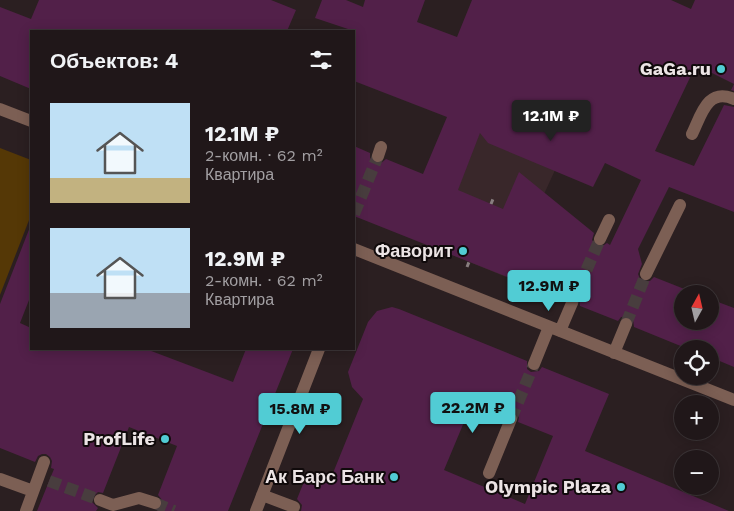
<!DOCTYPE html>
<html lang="ru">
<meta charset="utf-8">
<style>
:root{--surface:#201719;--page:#282022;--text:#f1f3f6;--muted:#a29fa2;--line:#3d3638;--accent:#51ccd4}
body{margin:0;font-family:"Work Sans",sans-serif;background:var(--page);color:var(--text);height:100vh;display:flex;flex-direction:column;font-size:19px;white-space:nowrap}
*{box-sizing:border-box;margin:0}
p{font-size:16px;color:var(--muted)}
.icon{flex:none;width:28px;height:28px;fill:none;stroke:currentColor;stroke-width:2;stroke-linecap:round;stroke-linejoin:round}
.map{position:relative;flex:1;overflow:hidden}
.details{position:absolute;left:30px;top:30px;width:325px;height:320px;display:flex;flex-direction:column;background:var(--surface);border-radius:0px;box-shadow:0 2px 12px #0003,0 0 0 1px var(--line)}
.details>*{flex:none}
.needle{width:32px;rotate:8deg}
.buttons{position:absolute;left:674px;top:285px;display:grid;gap:10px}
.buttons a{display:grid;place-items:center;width:45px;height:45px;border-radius:50%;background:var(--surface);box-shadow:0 2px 12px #0003,0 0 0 1px var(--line);font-size:25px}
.price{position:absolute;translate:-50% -42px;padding:0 11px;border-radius:5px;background:var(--accent);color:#111;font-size:16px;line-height:32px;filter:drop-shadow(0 1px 2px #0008)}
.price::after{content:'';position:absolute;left:50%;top:30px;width:15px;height:11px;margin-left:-8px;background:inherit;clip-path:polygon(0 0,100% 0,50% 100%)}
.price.on{background:#222;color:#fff}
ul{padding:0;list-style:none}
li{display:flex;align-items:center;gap:15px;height:125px;padding:0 20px}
li span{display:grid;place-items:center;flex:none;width:140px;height:100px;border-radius:0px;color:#555}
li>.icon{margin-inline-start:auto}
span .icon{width:60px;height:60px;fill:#fffc;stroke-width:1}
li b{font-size:21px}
h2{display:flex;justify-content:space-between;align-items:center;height:60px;padding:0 20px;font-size:21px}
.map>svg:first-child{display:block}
</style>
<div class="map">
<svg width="734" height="511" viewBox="0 0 734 511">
<rect width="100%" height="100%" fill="#2b1f21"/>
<path fill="#39272a" d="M497 88 578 120 506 277 435 248Z"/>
<path fill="#553806" d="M0 148 31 160V215L0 295Z"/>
<path fill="#522049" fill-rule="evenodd" d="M39 0H271L296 10 287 31H31V89L0 76V7L31 19Z
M322 0H346L363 7 365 0H425L417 22 457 37 472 0H671L691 9 695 0H734V91L731 90 734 84 696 65 655 151 694 166 724 105 734 107V212L669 187 638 249 642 264 638 274 640 279 643 281H650L654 277 697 294H682V321H710V299L734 308V367L710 357V349H688L634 327 633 319 629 316 621 317 618 321 580 306 579 299 575 295 568 296 565 300 354 216V146L370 153V158L375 164H380L386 159 423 174 447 117 354 81V31L315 18ZM480 133 488 143 593 187 605 163 641 180 610 245 607 243 601 247 596 246 592 240 594 233 519 172 503 209 458 190Z
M30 227 31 228V295L20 323 31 328V349H146L233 382 246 349H293L228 511H152H157L163 506V501L158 495 177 446 129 427 103 493 98 492 93 497 92 502 98 508 96 511H37L54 469 51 468 52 461 50 457 46 454H42L38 456 35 462 0 448V304Z
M392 307 399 309 527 361V369L531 372 539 371 542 367 609 394 585 451 729 511H301L302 505 297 499 301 489 304 482 310 478 317 475 333 473 363 399 352 387 348 372 368 322 377 311ZM472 403 503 416 509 411 514 412 519 417 518 422 553 436 525 504 444 470Z"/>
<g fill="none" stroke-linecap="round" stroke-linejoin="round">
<path stroke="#483d3e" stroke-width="12" stroke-dasharray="12 6" stroke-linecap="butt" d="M354 214 378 156
M572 303 600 239
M626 324 646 274
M511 419 534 364
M49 481 100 500
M155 503 174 511"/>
<path stroke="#887e7f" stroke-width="3" stroke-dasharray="5 2.5" stroke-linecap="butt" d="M491 204 493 199
M467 267 469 262"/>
<path stroke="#7c5f54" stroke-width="12" d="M0 109 31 121
M692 134C701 116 707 87 734 99
M378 156 381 147
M600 239 609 220
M354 249 734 400
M646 274 680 205
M560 331 572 303
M614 353 626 324
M534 364 549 327
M489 473 511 419
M0 479 33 491
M262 495 294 507
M100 500 113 505 139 498 155 503
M26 511 44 462
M256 511 319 349"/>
</g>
<g fill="#51ccd4" stroke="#100a0b" stroke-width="2">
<circle cx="721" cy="69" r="5"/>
<circle cx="463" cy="251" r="5"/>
<circle cx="165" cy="439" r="5"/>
<circle cx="394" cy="477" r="5"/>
<circle cx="621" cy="487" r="5"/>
</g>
<g text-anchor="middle" stroke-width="4" stroke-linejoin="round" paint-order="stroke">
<g font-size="18" font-weight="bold" fill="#ece4e5" stroke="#100a0b" text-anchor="end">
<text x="711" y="75">GaGa.ru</text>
<text x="453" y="257">Фаворит</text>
<text x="155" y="445">ProfLife</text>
<text x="384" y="483">Ак Барс Банк</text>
<text x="611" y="493">Olympic Plaza</text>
</g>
</g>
</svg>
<div class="buttons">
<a><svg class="needle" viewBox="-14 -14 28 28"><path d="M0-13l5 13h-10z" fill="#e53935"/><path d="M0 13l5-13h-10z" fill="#a29fa2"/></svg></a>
<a><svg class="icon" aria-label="locate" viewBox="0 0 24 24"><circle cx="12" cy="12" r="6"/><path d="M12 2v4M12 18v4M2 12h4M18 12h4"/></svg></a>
<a>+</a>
<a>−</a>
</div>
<b class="price on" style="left:551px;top:142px">12.1M ₽</b>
<b class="price" style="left:549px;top:312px">12.9M ₽</b>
<b class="price" style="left:473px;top:434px">22.2M ₽</b>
<b class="price" style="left:300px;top:435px">15.8M ₽</b>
<section class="details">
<h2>Объектов: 4<svg class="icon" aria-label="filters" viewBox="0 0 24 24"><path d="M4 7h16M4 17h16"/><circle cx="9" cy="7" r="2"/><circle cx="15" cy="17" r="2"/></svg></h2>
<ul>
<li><span style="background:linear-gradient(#bfe0f5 75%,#c2b280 0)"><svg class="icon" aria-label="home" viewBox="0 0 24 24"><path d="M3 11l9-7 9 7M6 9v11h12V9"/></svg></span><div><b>12.1M ₽</b><p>2-комн. · 62 m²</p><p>Квартира</p></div></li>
<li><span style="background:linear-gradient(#bfe0f5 65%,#9aa5b1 0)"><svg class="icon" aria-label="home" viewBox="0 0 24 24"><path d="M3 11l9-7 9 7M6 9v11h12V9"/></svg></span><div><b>12.9M ₽</b><p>2-комн. · 62 m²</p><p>Квартира</p></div></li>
</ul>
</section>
</div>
